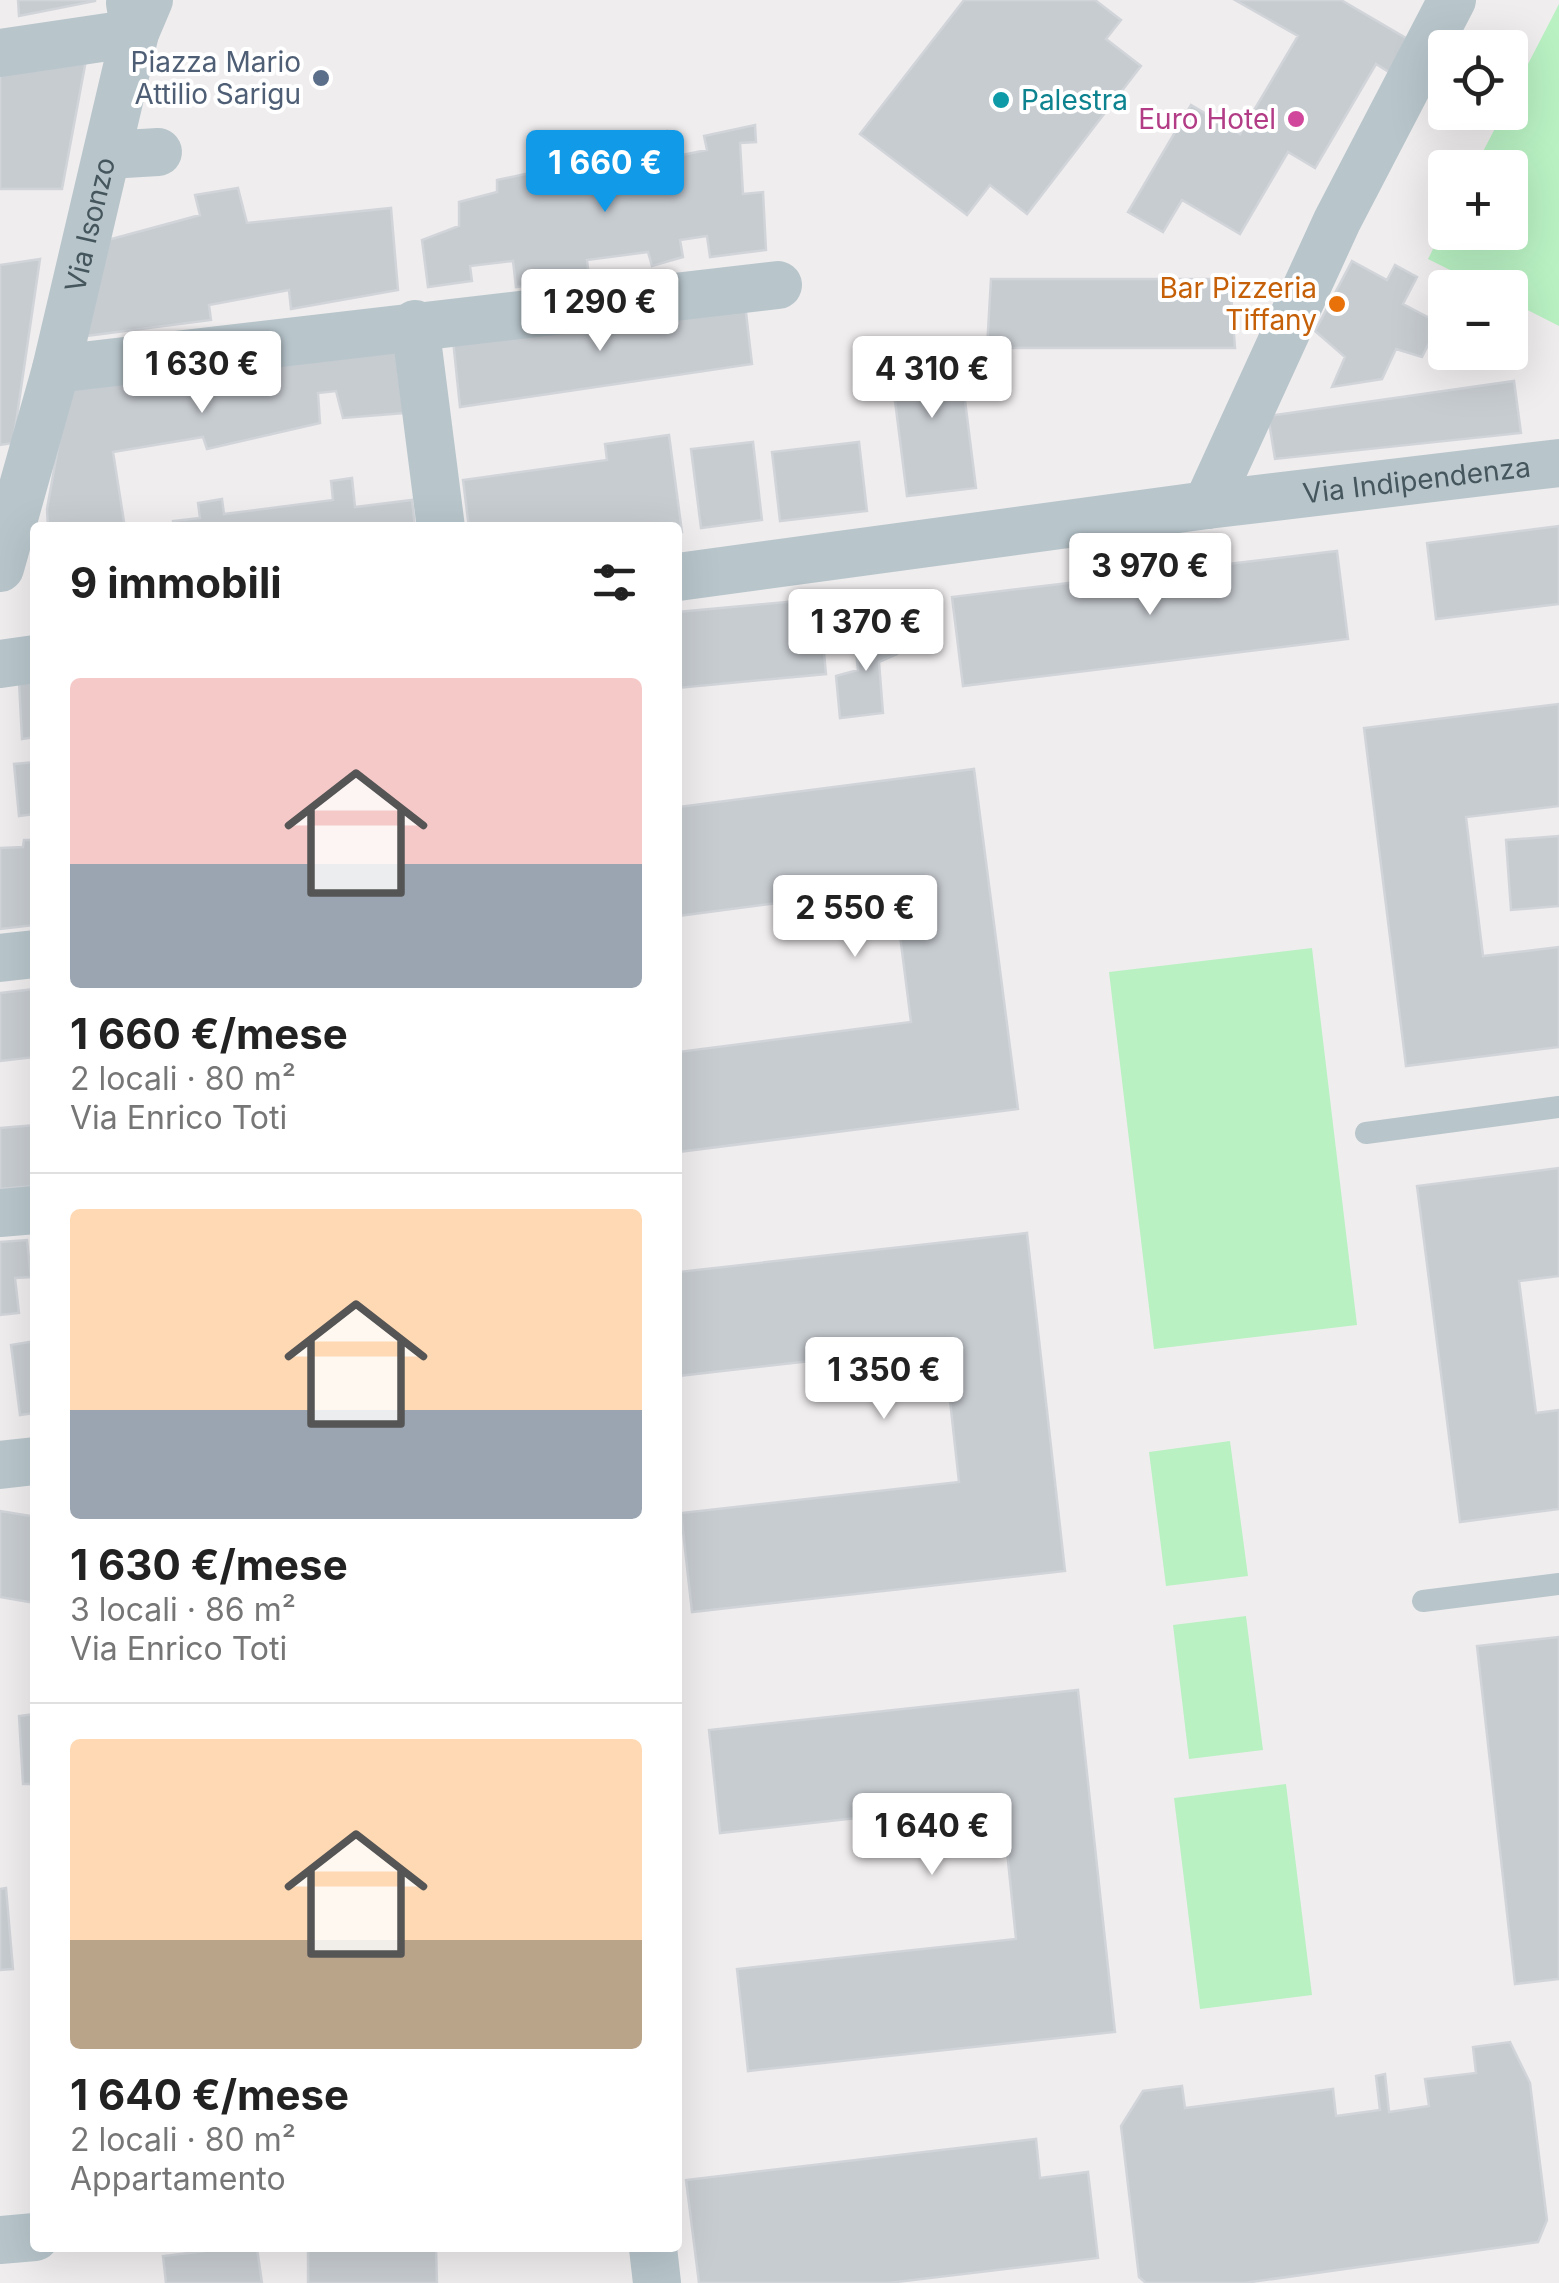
<!DOCTYPE html>
<html lang="it">
<meta charset="utf-8">
<style>
:root{--surface:#fff;--page:#f6f6f6;--text:#222;--muted:#767676;--line:#e0e0e0;--accent:#119ae7}
body{margin:0;font-family:Inter,sans-serif;background:var(--page);color:var(--text);height:100vh;display:flex;flex-direction:column;font-size:38px;white-space:nowrap}
*{box-sizing:border-box;margin:0}
p{font-size:32px;color:var(--muted)}
.icon{flex:none;width:55px;height:55px;fill:none;stroke:currentColor;stroke-width:2;stroke-linecap:round;stroke-linejoin:round}
.map{position:relative;flex:1;overflow:hidden}
.side{position:absolute;left:30px;top:522px;width:652px;height:1730px;display:flex;flex-direction:column;background:var(--surface);border-radius:10px;box-shadow:0 10px 40px #0002}
.side>*{flex:none}
.buttons{position:absolute;left:1428px;top:30px;display:grid;gap:20px}
.buttons a{display:grid;place-items:center;width:100px;height:100px;border-radius:10px;background:var(--surface);box-shadow:0 10px 40px #0002;font-size:50px}
.price{position:absolute;translate:-50% -85px;padding:0 22px;border-radius:10px;background:#fff;color:#222;font-size:32px;line-height:65px;filter:drop-shadow(0 2px 5px #0008)}
.price::after{content:'';position:absolute;left:50%;top:60px;width:30px;height:22px;margin-left:-15px;background:inherit;clip-path:polygon(0 0,100% 0,50% 100%)}
.price.selected{background:var(--accent);color:#fff}
ul{padding:0;list-style:none}
li{display:grid;align-content:center;gap:20px;height:530px;padding:0 40px}
li+li{border-top:2px solid var(--line)}
li span{display:grid;place-items:center;height:310px;border-radius:10px;color:#555}
li>.icon{margin-inline-start:auto}
span .icon{width:180px;height:180px;fill:#fffc;stroke-width:1}
li b{font-size:42px}
h2{display:flex;justify-content:space-between;align-items:center;height:120px;padding:0 40px;font-size:42px}
.map>svg:first-child{display:block}
</style>
<div class="map">
<svg width="1559" height="2283" viewBox="0 0 1559 2283">
<rect width="100%" height="100%" fill="#f0edee"/>
<path fill="#b9f1c3" d="M1559 4V326L1510 301V288L1484 287 1428 259 1445 225V232H1510V168L1475 167 1503 113 1510 112V99Z
M1312 948 1357 1325 1154 1349 1109 972Z
M1230 1441 1248 1576 1166 1586 1149 1452Z
M1246 1616 1263 1750 1189 1759 1173 1625Z
M1286 1784 1312 1995 1200 2009 1174 1798Z"/>
<path fill="#c7ccd1" stroke="#d1d5da" stroke-width="2.5" d="M18 0H95V1L19 16Z
M964 0H1095L1121 20 1106 39 1141 66 1027 214 990 185 967 215 860 134Z
M1235 0H1341L1411 41 1392 74 1376 64 1315 168 1288 152 1240 234 1182 200 1163 232 1128 212 1191 105 1240 134 1298 36Z
M86 60 62 189H0V75Z
M755 125 756 142 740 143 743 194 763 192 766 250 710 257 707 236 680 240 683 257 652 266 648 252 587 260 589 277 516 287 513 261 470 266 472 281 428 287 422 240 459 226V202L497 192V180L530 173 531 164 569 160 573 191 595 185V172L642 161 637 138 667 131 672 157 707 150 704 136Z
M238 188 247 223 391 208 398 290 291 309 289 290 209 305 211 320 86 336 93 244 200 215 195 195Z
M40 259 13 443 0 445V265Z
M1352 261 1387 280 1395 265 1417 277 1403 304 1439 323 1422 357 1396 349 1382 379 1332 387 1345 357 1315 331Z
M991 279H1230L1235 348H987Z
M745 304 752 364 460 407 453 340Z
M395 343 404 413 343 418 336 391 318 393 320 423 207 449 203 437 113 452 125 528H48L47 509 70 380Z
M958 345 976 488 907 496 889 353Z
M1514 381 1521 433 1275 459 1268 416Z
M669 435 682 532H678V528H469L463 480 607 460 605 444Z
M753 442 762 520 701 528 691 449Z
M859 442 867 511 780 521 772 452Z
M352 478 355 507 412 500 415 528H174L173 521 200 518 198 503 222 499 224 514 333 500 331 481Z
M1559 526V604L1436 619 1427 543Z
M1337 551 1348 639 963 686 952 597Z
M819 599 826 674 678 688V612Z
M894 627 897 654 879 662 883 713 840 718 836 676 858 670 854 632Z
M35 680V737L22 739 19 682Z
M1559 704V806L1466 817 1483 956 1559 947V1047L1406 1066 1364 728Z
M35 762V814L19 816 14 764Z
M974 769 1018 1109 678 1152V1052L911 1022 894 888 678 916V807Z
M1559 836V906L1511 910 1506 840Z
M24 840H35V925L0 929V848L23 847Z
M35 989V1057L0 1061V993Z
M35 1125 34 1186 0 1189V1128Z
M1559 1168V1276L1519 1281 1536 1413 1559 1410V1509L1460 1522 1417 1186Z
M1027 1233 1065 1571 692 1612 681 1513 959 1482 944 1346 678 1376V1272Z
M27 1240 31 1277 15 1278 19 1313 0 1315V1242Z
M35 1341V1413L20 1415 11 1345Z
M0 1511 31 1516 35 1603 0 1597Z
M1559 1637V1979L1515 1984 1477 1646Z
M1078 1690 1115 2032 748 2071 737 1969 1016 1939 1002 1802 720 1833 709 1730Z
M35 1714V1784H23L19 1716Z
M6 1888 13 1969 0 1970V1889Z
M1510 2042 1530 2083 1547 2220 1538 2242 1244 2283H1146L1139 2277 1121 2126 1143 2091 1182 2086 1185 2108 1333 2089 1336 2116 1380 2110 1376 2076 1385 2074 1389 2112 1429 2106 1425 2079 1476 2073 1473 2047Z
M1036 2139 1040 2178 1088 2172 1098 2258 888 2283H699L686 2180Z
M231 2248H257L262 2283H166L163 2256Z
M308 2248H436L437 2283H308Z"/>
<g fill="none" stroke-linecap="round" stroke-linejoin="round">
<path stroke="#b8c6cc" stroke-width="22" d="M1366 1133 1559 1107
M1423 1601 1559 1584"/>
<g stroke="#b8c6cc" stroke-width="48">
<path d="M0 53 135 33 130 3"/>
<path d="M108 155 158 152"/>
<path d="M415 324 441 528"/>
<path d="M56 369 778 285"/>
<path d="M1207 505 1337 221 1452 0"/>
<path id="s1" d="M0 568 56 369 135 33 149 0"/>
<path id="s2" d="M678 577 1207 505 1559 463"/>
<path d="M0 664 35 659"/>
<path d="M0 958 35 954"/>
<path d="M0 1213 35 1210"/>
<path d="M0 1465 35 1461"/>
<path d="M0 2240 35 2237"/>
<path d="M653 2248 657 2283"/>
</g>
</g>
<circle fill="#5c6f8a" stroke="#fff" stroke-width="4" cx="321" cy="78" r="10"/>
<circle fill="#0f9aa8" stroke="#fff" stroke-width="4" cx="1001" cy="100" r="10"/>
<circle fill="#d1479c" stroke="#fff" stroke-width="4" cx="1296" cy="119" r="10"/>
<circle fill="#e8710a" stroke="#fff" stroke-width="4" cx="1337" cy="304" r="10"/>
<g text-anchor="middle" stroke-width="8" stroke-linejoin="round" paint-order="stroke">
<g font-size="28" fill="#4e5e75" stroke="#fff" text-anchor="end">
<text x="301" y="72">Piazza Mario<tspan x="301" dy="32">Attilio Sarigu</tspan></text>
</g>
<g font-size="28" fill="#0d838f" stroke="#fff" text-anchor="start">
<text x="1021" y="110">Palestra</text>
</g>
<g font-size="28" fill="#b23c85" stroke="#fff" text-anchor="end">
<text x="1276" y="129">Euro Hotel</text>
</g>
<g font-size="28" fill="#45565c" stroke="#fff">
<text dy="10" stroke="none"><textPath href="#s1" startOffset="355">Via Isonzo</textPath></text>
<text dy="10" stroke="none"><textPath href="#s2" startOffset="745">Via Indipendenza</textPath></text>
</g>
<g font-size="28" fill="#c56008" stroke="#fff" text-anchor="end">
<text x="1317" y="298">Bar Pizzeria<tspan x="1317" dy="32">Tiffany</tspan></text>
</g>
</g>
</svg>
<div class="buttons">
<a><svg class="icon" aria-label="locate" viewBox="0 0 24 24"><circle cx="12" cy="12" r="6"/><path d="M12 2v4M12 18v4M2 12h4M18 12h4"/></svg></a>
<a>+</a>
<a>−</a>
</div>
<b class="price selected" style="left:605px;top:215px">1 660 €</b>
<b class="price" style="left:600px;top:354px">1 290 €</b>
<b class="price" style="left:202px;top:416px">1 630 €</b>
<b class="price" style="left:932px;top:421px">4 310 €</b>
<b class="price" style="left:1150px;top:618px">3 970 €</b>
<b class="price" style="left:866px;top:674px">1 370 €</b>
<b class="price" style="left:855px;top:960px">2 550 €</b>
<b class="price" style="left:884px;top:1422px">1 350 €</b>
<b class="price" style="left:932px;top:1878px">1 640 €</b>
<section class="side">
<h2>9 immobili<svg class="icon" aria-label="filters" viewBox="0 0 24 24"><path d="M4 7h16M4 17h16"/><circle cx="9" cy="7" r="2"/><circle cx="15" cy="17" r="2"/></svg></h2>
<ul>
<li><span style="background:linear-gradient(#f6c9c9 60%,#9aa5b1 0)"><svg class="icon" aria-label="home" viewBox="0 0 24 24"><path d="M3 11l9-7 9 7M6 9v11h12V9"/></svg></span><div><b>1 660 €/mese</b><p>2 locali · 80 m²</p><p>Via Enrico Toti</p></div></li>
<li><span style="background:linear-gradient(#ffd9b3 65%,#9aa5b1 0)"><svg class="icon" aria-label="home" viewBox="0 0 24 24"><path d="M3 11l9-7 9 7M6 9v11h12V9"/></svg></span><div><b>1 630 €/mese</b><p>3 locali · 86 m²</p><p>Via Enrico Toti</p></div></li>
<li><span style="background:linear-gradient(#ffd9b3 65%,#b9a48a 0)"><svg class="icon" aria-label="home" viewBox="0 0 24 24"><path d="M3 11l9-7 9 7M6 9v11h12V9"/></svg></span><div><b>1 640 €/mese</b><p>2 locali · 80 m²</p><p>Appartamento</p></div></li>
</ul>
</section>
</div>
